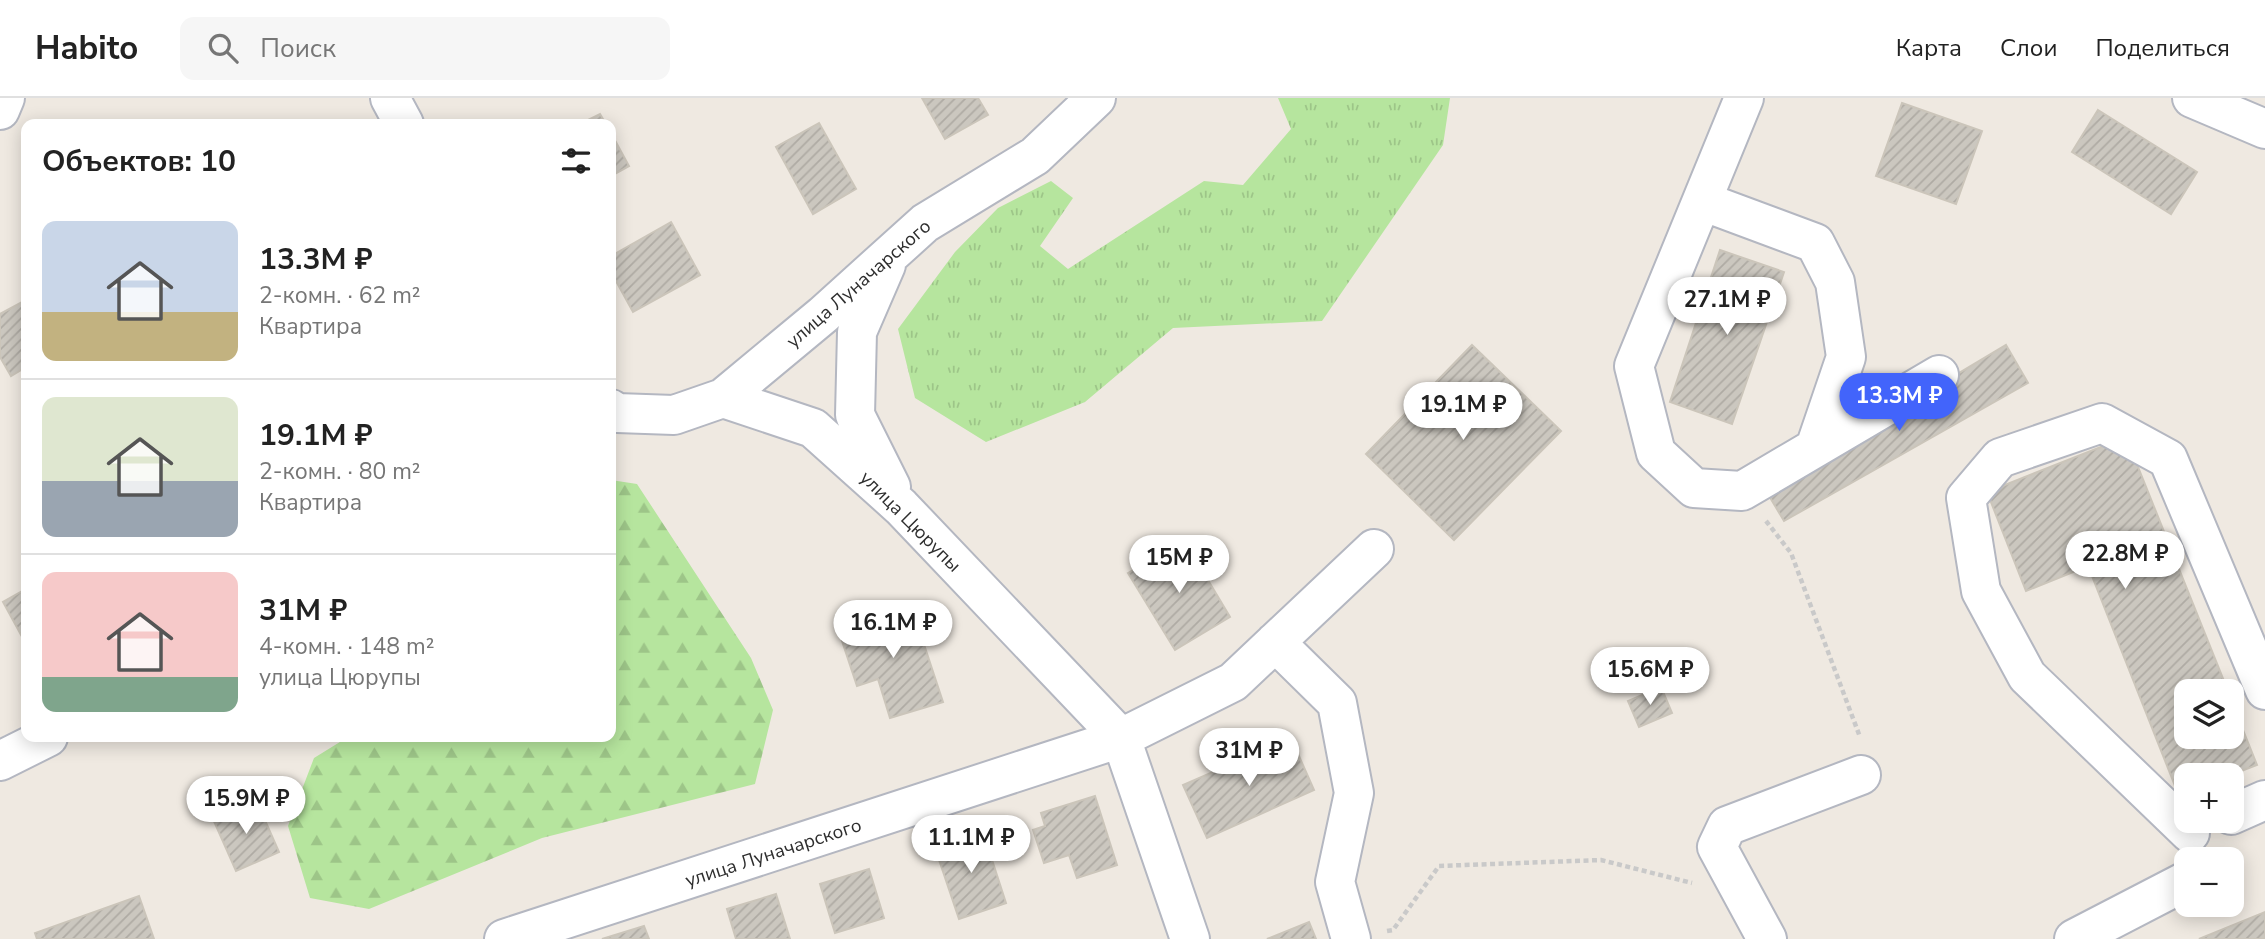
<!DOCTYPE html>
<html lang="ru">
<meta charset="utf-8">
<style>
:root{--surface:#fff;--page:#f6f6f6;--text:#222;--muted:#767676;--line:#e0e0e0;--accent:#4264fb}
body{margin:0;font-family:"Nunito Sans",sans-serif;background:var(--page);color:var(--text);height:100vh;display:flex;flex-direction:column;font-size:26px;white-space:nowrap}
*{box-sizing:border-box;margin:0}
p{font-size:23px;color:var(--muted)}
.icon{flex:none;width:38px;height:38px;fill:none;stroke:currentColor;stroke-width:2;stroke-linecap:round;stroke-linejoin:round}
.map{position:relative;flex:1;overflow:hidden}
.side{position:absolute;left:21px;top:21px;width:595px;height:623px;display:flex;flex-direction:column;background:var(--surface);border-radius:14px;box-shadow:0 4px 18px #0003}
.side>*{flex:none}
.buttons{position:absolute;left:2174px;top:581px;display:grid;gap:14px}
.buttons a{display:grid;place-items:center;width:70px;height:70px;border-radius:14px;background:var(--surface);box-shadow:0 4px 18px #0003;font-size:35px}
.price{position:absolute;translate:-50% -60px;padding:0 16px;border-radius:24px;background:#fff;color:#222;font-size:23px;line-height:46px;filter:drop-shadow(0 2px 4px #0008)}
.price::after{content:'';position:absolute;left:50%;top:42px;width:21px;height:16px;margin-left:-10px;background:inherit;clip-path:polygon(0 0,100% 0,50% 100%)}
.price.active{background:var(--accent);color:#fff}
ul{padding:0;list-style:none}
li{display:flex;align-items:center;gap:21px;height:175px;padding:0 21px}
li+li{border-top:2px solid var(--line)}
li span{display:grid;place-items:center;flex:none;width:196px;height:140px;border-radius:14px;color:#555}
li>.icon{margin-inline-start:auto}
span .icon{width:84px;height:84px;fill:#fffc;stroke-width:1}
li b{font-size:30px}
h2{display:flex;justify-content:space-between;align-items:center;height:84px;padding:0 21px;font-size:30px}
header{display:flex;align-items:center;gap:42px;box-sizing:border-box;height:98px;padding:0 35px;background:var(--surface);border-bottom:2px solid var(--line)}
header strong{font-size:33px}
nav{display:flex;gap:38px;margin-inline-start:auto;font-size:24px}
.search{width:490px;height:63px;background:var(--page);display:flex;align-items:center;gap:18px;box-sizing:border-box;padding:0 24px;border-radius:14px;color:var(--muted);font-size:26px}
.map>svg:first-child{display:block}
</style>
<header>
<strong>Habito</strong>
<div class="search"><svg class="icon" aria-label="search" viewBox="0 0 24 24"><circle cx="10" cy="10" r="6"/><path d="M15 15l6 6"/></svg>Поиск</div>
<nav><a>Карта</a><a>Слои</a><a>Поделиться</a></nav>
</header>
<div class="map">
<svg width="2265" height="841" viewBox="0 0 2265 841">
<defs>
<pattern id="grass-tufts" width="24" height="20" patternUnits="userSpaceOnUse" patternTransform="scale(1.75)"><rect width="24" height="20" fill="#b6e59e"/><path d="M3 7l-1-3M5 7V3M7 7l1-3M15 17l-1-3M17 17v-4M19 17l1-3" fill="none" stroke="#9dc588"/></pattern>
<pattern id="forest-firs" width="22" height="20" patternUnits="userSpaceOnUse" patternTransform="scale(1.75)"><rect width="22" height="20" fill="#b6e59e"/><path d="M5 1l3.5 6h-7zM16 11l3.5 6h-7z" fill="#9dc588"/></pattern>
<pattern id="building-hatch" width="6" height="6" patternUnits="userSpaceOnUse" patternTransform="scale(1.75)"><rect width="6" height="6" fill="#cbc7bf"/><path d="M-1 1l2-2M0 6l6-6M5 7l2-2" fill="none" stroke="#afaba4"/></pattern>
</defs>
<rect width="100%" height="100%" fill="#efe9e1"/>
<path fill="url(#grass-tufts)" d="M1278 0H1450L1443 47 1322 223 1173 230 1085 304 986 344 915 300 898 231 955 154 998 110 1051 83 1073 100 1040 148 1068 171 1204 83 1243 87 1291 31Z"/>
<path fill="url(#forest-firs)" d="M611 382 637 386 751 560 773 612 755 686 542 740 369 811 310 800 288 728 314 660 348 639H611Z"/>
<path fill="url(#building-hatch)" stroke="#cbc5ba" stroke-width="2" d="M922 0H978L988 17 945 41Z
M1902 5 1982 33 1956 106 1876 78Z
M2098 12 2197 74 2171 116 2072 54Z
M600 16 606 26H580Z
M819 25 856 91 813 116 776 49Z
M611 35 629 68 611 78Z
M671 124 700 177 633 214 611 174V158Z
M1720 152 1784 174 1732 326 1670 304Z
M26 202V269L11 278 0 259V216Z
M1472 247 1561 333 1454 442 1366 356Z
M2006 247 2028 285 1784 423 1765 391Z
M2126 339 2228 593H2186V639H2231V602L2257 667 2231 677H2186V695L2179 698 2088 468 2026 493 1987 394Z
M1184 442 1230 519 1175 552 1128 475Z
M26 491V546L3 504Z
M911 507 943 604 890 620 878 581 857 588 838 531Z
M1661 589 1672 615 1639 629 1628 603Z
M1291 640 1314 692 1207 740 1183 687Z
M1095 698 1117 767 1077 780 1069 757 1044 765 1033 732 1045 728 1041 715Z
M256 702 279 754 236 773 213 721Z
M983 734 1006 805 959 821 935 750Z
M869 771 884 820 835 835 820 786Z
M776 796 790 841H736L727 811Z
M139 798 154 841H37L35 835Z
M2265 814V841H2199Z
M1309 824 1316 841H1267Z
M644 828 649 841H602Z"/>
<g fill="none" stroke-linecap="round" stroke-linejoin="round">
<g stroke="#b4b7c1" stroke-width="42">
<path id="minor" d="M390 0 404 26
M1744 0 1634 268 1656 355 1694 390 1742 393 1939 277
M2192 0 2265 31
M0 12 5 0
M1702 103 1815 145 1835 184 1846 259 1815 350
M886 167 857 234 855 317 891 389
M723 300 823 217 925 125 1035 58 1096 0
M611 311 617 315 674 317 723 300 813 330 901 409 1121 640 1190 841
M1275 544 1337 605 1354 695 1335 784 1351 841
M0 663 48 639
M2231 717 2265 702
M2190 735 2027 578 1981 493 1966 400 2000 360 2102 325 2168 361 2265 592
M504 841 1121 640 1233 584 1374 451
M1767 841 1717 749 1727 728 1861 677
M2074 841 2186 783"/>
</g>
<path stroke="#c9c9c9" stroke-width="4.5" stroke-dasharray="5 3.5" stroke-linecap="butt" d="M1766 423 1791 455 1860 639
M1387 833 1393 832 1439 768 1601 762 1692 785"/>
<use href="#minor" stroke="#fff" stroke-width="38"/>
</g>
<g text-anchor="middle" stroke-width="5" stroke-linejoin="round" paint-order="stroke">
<g font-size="19" fill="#2e2e2e" stroke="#fff">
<text transform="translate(858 185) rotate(-41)" y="7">улица Луначарского</text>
<text transform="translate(911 423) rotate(45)" y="7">улица Цюрупы</text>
<text transform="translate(773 754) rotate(-18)" y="7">улица Луначарского</text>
</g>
</g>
</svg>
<div class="buttons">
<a><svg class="icon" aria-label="layers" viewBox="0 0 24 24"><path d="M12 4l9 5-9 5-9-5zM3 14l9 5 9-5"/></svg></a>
<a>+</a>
<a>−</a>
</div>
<b class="price" style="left:1727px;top:239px">27.1M ₽</b>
<b class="price active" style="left:1899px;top:335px">13.3M ₽</b>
<b class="price" style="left:1463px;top:344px">19.1M ₽</b>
<b class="price" style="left:2125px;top:493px">22.8M ₽</b>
<b class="price" style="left:1179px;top:497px">15M ₽</b>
<b class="price" style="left:893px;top:562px">16.1M ₽</b>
<b class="price" style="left:1650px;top:609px">15.6M ₽</b>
<b class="price" style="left:1249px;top:690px">31M ₽</b>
<b class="price" style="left:246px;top:738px">15.9M ₽</b>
<b class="price" style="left:971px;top:777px">11.1M ₽</b>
<section class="side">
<h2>Объектов: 10<svg class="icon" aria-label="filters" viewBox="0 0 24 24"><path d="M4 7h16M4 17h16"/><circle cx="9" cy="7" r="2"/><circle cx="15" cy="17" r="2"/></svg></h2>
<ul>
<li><span style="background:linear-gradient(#c9d6e8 65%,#c2b280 0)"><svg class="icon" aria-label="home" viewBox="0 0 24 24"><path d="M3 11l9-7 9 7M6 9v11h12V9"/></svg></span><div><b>13.3M ₽</b><p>2-комн. · 62 m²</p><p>Квартира</p></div></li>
<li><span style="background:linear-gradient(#dfe7d0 60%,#9aa5b1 0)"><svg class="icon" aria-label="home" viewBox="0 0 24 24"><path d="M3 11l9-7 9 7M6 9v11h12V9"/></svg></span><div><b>19.1M ₽</b><p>2-комн. · 80 m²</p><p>Квартира</p></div></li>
<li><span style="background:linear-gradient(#f6c9c9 75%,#7fa58c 0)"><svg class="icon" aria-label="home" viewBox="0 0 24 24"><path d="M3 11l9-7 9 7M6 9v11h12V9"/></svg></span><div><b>31M ₽</b><p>4-комн. · 148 m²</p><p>улица Цюрупы</p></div></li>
</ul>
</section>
</div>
